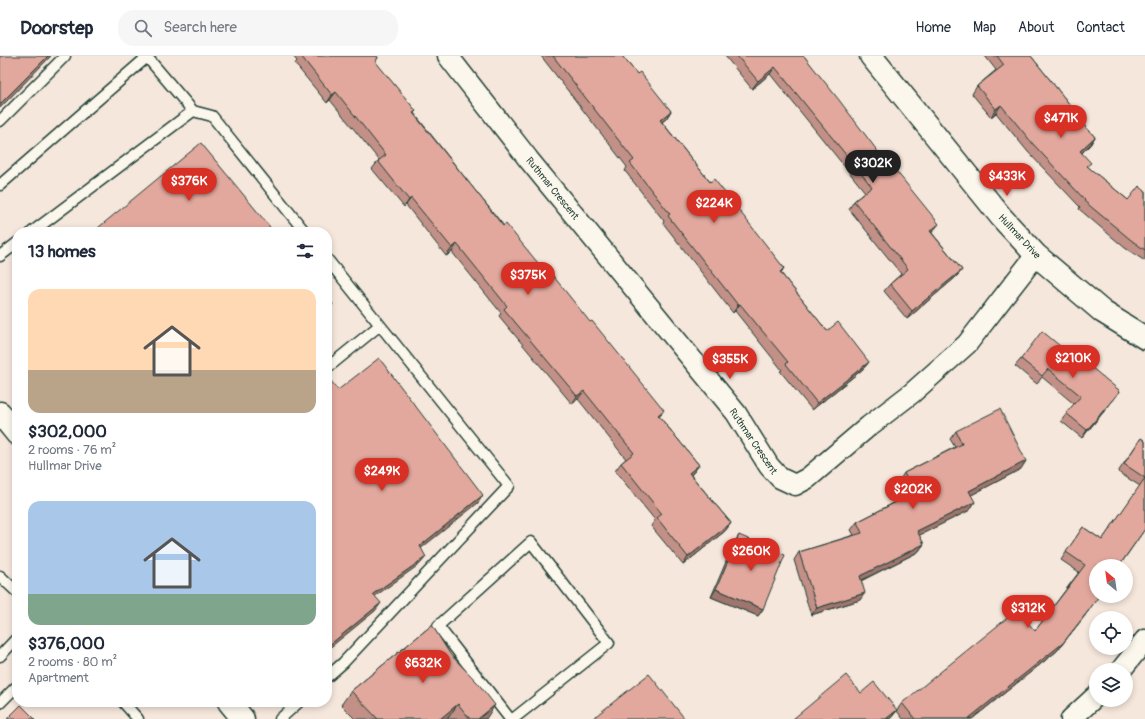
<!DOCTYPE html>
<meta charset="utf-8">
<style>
:root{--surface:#fff;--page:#f6f6f7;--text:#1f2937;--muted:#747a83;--line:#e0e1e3;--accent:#d93025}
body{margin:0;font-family:Pangolin,sans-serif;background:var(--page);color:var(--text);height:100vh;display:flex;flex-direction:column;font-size:15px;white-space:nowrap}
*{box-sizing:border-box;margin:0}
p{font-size:13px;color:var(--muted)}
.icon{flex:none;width:22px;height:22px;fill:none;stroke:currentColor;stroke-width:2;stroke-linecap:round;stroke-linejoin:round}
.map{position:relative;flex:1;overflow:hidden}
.panel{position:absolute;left:12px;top:171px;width:320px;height:480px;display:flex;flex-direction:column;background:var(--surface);border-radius:16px;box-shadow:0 2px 6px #0003}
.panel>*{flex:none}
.needle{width:26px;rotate:331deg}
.tools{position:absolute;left:1089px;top:503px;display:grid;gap:8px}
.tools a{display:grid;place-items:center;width:44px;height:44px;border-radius:50%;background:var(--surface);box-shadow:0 2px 6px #0003;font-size:20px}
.price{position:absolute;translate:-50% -34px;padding:0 9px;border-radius:14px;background:var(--accent);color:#fff;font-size:13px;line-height:26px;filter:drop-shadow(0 1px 2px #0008)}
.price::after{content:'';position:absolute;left:50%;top:24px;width:12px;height:9px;margin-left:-6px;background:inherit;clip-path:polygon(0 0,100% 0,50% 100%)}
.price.on{background:#222;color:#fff}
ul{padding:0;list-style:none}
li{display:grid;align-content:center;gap:8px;height:212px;padding:0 16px}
li span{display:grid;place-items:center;height:124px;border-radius:12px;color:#555}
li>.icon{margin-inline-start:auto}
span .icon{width:72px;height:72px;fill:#fffc;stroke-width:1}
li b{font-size:17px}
h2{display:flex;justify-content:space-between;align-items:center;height:48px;padding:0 16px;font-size:17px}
header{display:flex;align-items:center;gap:24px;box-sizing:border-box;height:56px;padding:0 20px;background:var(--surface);border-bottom:1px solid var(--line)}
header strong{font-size:19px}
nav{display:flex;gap:22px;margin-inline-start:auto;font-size:14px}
.search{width:280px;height:36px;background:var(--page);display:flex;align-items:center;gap:10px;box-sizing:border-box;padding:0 14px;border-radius:16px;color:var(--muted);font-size:15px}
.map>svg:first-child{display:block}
</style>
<header>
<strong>Doorstep</strong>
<div class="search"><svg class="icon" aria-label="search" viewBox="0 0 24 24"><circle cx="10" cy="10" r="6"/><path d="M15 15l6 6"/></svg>Search here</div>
<nav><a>Home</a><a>Map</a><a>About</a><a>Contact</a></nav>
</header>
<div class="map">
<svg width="1145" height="663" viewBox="0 0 1145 663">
<rect width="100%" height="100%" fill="#f6e7dc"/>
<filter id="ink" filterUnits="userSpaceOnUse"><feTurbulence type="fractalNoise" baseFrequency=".025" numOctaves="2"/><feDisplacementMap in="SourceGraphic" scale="8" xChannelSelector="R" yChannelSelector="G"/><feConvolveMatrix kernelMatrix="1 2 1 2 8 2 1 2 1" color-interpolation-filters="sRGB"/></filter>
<g filter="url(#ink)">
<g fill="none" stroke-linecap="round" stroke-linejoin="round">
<g stroke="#1f3d34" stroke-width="13">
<path id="service" d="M0 65 65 0
M0 129 147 1 193 55 212 60 305 176
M32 176 193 55
M0 200 17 187
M327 203 509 430 343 607 327 621
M327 312 380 269
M0 520 17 536
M0 600 17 582
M123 646 138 663
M0 647 17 630
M280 663 299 646
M510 663 438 570 531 486 609 587 513 663"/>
</g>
<g stroke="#1f3d34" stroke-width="23">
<path id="minor" d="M448 0 529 104 736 357 769 410 780 422 795 429 808 422 869 370 912 337 967 288 1036 199
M1121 614 1145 584
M1071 663 1096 640"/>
</g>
<g stroke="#1f3d34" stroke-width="25">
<path id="tertiary" d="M871 0 1002 162 1036 199 1103 256 1145 282
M0 357 17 378
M229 646 243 663"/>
</g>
<use href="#service" stroke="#fbf7ec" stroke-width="10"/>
<use href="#minor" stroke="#fbf7ec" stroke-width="20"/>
<use href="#tertiary" stroke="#fbf7ec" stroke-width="22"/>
</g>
<path fill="#c29087" stroke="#1f3d34" d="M293 0H377L378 2 375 6 416 55 414 57 478 138 699 409 693 417 691 419 731 467 725 475 683 509 651 470 655 464 615 415 621 407 626 403 578 343 572 348 499 260 501 257 452 196 446 200 406 149 404 151 372 113 379 104 330 44 327 47 295 8 297 5Z
M541 0H622L637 18 671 55 666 63 662 66 710 126 784 212 781 217 827 275 869 306 863 313 812 354 780 315 782 314 735 255 733 257 663 167 664 165 625 115 627 111Z
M725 0H804L933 175 932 177 962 214 956 221 907 263 884 235 890 228 901 218 849 153 854 145 865 136 770 18 752 33Z
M985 0H1031L1078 59 1077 61 1095 81 1090 89 1082 97 1088 111 1128 144 1145 135V205L1125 192 1079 153 1080 151 1028 96 996 57 991 61 972 38 977 30 996 14Z
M1021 303 1083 309 1120 335 1115 342 1082 382 1061 365 1074 348 1042 321 1037 328 1015 310Z
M956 375 1021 413 971 439 970 454 919 479 924 488 918 496 861 525 860 544 811 559 794 504 799 496 854 479 851 474 857 466 907 440 899 425 904 417 955 391 950 383Z
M1141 382 1145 385V473L1084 561 1057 595 972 663H903L897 655 890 663H793L861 637 897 654 902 647 1035 575 1079 516 1061 504 1083 471 1102 484 1140 430 1118 416Z
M739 479 763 553 758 560 711 541 734 487Z
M432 569 486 663H449L448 662 447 663H355L341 649 351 635Z"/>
<path fill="#9e766e" stroke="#1f3d34" d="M48 0H51L0 52V48Z
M775 11 770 18 752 33 758 25Z
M336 36 330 44 327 47 332 39Z
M1001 49 996 57 991 61 996 53Z
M671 55 666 63 655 71 660 64Z
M1095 81 1090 89 1075 103 1080 95Z
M411 142 406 149 404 151 409 144Z
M939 168 933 175 924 183 930 175Z
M457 188 452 196 446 200 452 192Z
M962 214 956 221 907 263 912 255Z
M333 248 327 256V253Z
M740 248 735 255 733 257 738 249Z
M869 306 863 313 812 354 817 347Z
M584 335 578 343 572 348 577 340Z
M1120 335 1115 342 1082 382 1087 374Z
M664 354 658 362V359Z
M1026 405 1021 413 964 443 969 435Z
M699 409 693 417 684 424 689 417Z
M483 439 478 447 414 498 420 490Z
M975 446 970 454 912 483 917 475Z
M731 467 725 475 683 509 688 501Z
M924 488 918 496 854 528 860 520Z
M426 501 420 508 367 546 373 538Z
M716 533 763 553 758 560 711 541Z
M865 537 860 544 811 559 817 552Z
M381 547 375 555 327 594V591Z
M1089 554 1057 595 972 663H968Z
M458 648 448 662 447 663H440Z
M495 649 486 663H478Z
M897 654 890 663H886Z"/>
<path fill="#e2a89d" stroke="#1f3d34" d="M0 0H48L0 48Z
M301 0H377L378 2 375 5 416 55 413 57 478 138 503 170 506 168 547 218 550 216 590 266 592 265 664 354 658 359 699 409 689 417 731 467 688 501 657 462 662 458 621 407 634 397 584 335 577 340 504 253 507 250 457 188 452 192 411 142 409 144 378 105 386 99 336 36 332 39Z
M553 0H622L637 18 640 16 671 55 660 64 710 126 714 123 745 162 784 212 780 216 827 275 838 266 869 306 817 347 786 308 788 306 740 248 738 249 668 160 670 158 630 107 634 104Z
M737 0H804L839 44 882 101 884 100 939 168 930 175 962 214 912 255 890 228 908 213 854 145 872 131 775 11 758 25Z
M997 0H1031L1078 59 1076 61 1095 81 1080 95 1091 107 1087 110 1128 144 1139 130 1145 135V194L1131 184 1084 145 1085 144 1033 88 1001 49 996 53 977 30 1004 9Z
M201 87 274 176H93Z
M327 241 333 248 327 253Z
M1042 275 1083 309 1085 306 1120 335 1087 374 1066 357 1081 340 1048 313 1042 320 1021 303Z
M379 302 483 439 420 490 426 501 373 538 381 547 327 591V320L338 334Z
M1000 353 1026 405 969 435 975 446 917 475 924 488 860 520 865 537 817 552 799 496 862 477 857 466 914 437 904 417 962 388 956 375Z
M1141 382 1145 385V422L1124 408Z
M1145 422V473L1119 510H1096V540H1099L1089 554 1063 587 968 663H915L902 647 1017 554 1035 575 1085 509 1066 496 1083 471 1102 484Z
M739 479 785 499 763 553 716 533Z
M432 569 450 598 477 626 495 649 478 663H470L458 648 440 663H378L351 635Z
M649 618 685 663H592Z
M846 619 861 637 874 626 897 654 886 663H793Z
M21 649 35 663H7Z"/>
</g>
<g text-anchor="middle" stroke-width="4" stroke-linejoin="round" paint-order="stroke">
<g font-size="10" fill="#1f3d34" stroke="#fbf7ec">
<text transform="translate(553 132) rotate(51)" y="4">Ruthmar Crescent</text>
<text transform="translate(1020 180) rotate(47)" y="4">Hullmar Drive</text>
<text transform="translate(754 385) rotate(56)" y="4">Ruthmar Crescent</text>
</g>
</g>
</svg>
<div class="tools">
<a><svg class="needle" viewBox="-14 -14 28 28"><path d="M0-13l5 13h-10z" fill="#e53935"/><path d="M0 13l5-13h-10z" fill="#747a83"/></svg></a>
<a><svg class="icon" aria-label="locate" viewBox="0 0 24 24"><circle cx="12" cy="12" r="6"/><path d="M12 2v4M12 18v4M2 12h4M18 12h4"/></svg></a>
<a><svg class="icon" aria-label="layers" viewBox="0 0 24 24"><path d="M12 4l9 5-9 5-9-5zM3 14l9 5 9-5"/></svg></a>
</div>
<b class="price" style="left:1061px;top:83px">$471K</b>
<b class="price on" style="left:873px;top:128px">$302K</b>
<b class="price" style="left:1007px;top:141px">$433K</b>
<b class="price" style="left:189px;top:146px">$376K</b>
<b class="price" style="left:714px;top:168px">$224K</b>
<b class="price" style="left:528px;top:240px">$375K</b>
<b class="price" style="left:1073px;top:323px">$210K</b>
<b class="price" style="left:730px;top:324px">$355K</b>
<b class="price" style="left:382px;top:436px">$249K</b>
<b class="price" style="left:913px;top:454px">$202K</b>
<b class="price" style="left:751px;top:516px">$260K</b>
<b class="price" style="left:1028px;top:573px">$312K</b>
<b class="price" style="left:423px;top:628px">$632K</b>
<section class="panel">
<h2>13 homes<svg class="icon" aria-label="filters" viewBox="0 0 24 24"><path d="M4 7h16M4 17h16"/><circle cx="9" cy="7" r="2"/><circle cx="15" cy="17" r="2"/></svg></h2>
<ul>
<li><span style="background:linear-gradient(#ffd9b3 65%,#b9a48a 0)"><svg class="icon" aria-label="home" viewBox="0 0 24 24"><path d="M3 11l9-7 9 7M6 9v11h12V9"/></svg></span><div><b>$302,000</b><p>2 rooms · 76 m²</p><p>Hullmar Drive</p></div></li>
<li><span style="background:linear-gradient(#a9c7e8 75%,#7fa58c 0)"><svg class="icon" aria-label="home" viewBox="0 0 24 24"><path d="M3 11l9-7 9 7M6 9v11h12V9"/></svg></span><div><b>$376,000</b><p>2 rooms · 80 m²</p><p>Apartment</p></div></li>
</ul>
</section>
</div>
